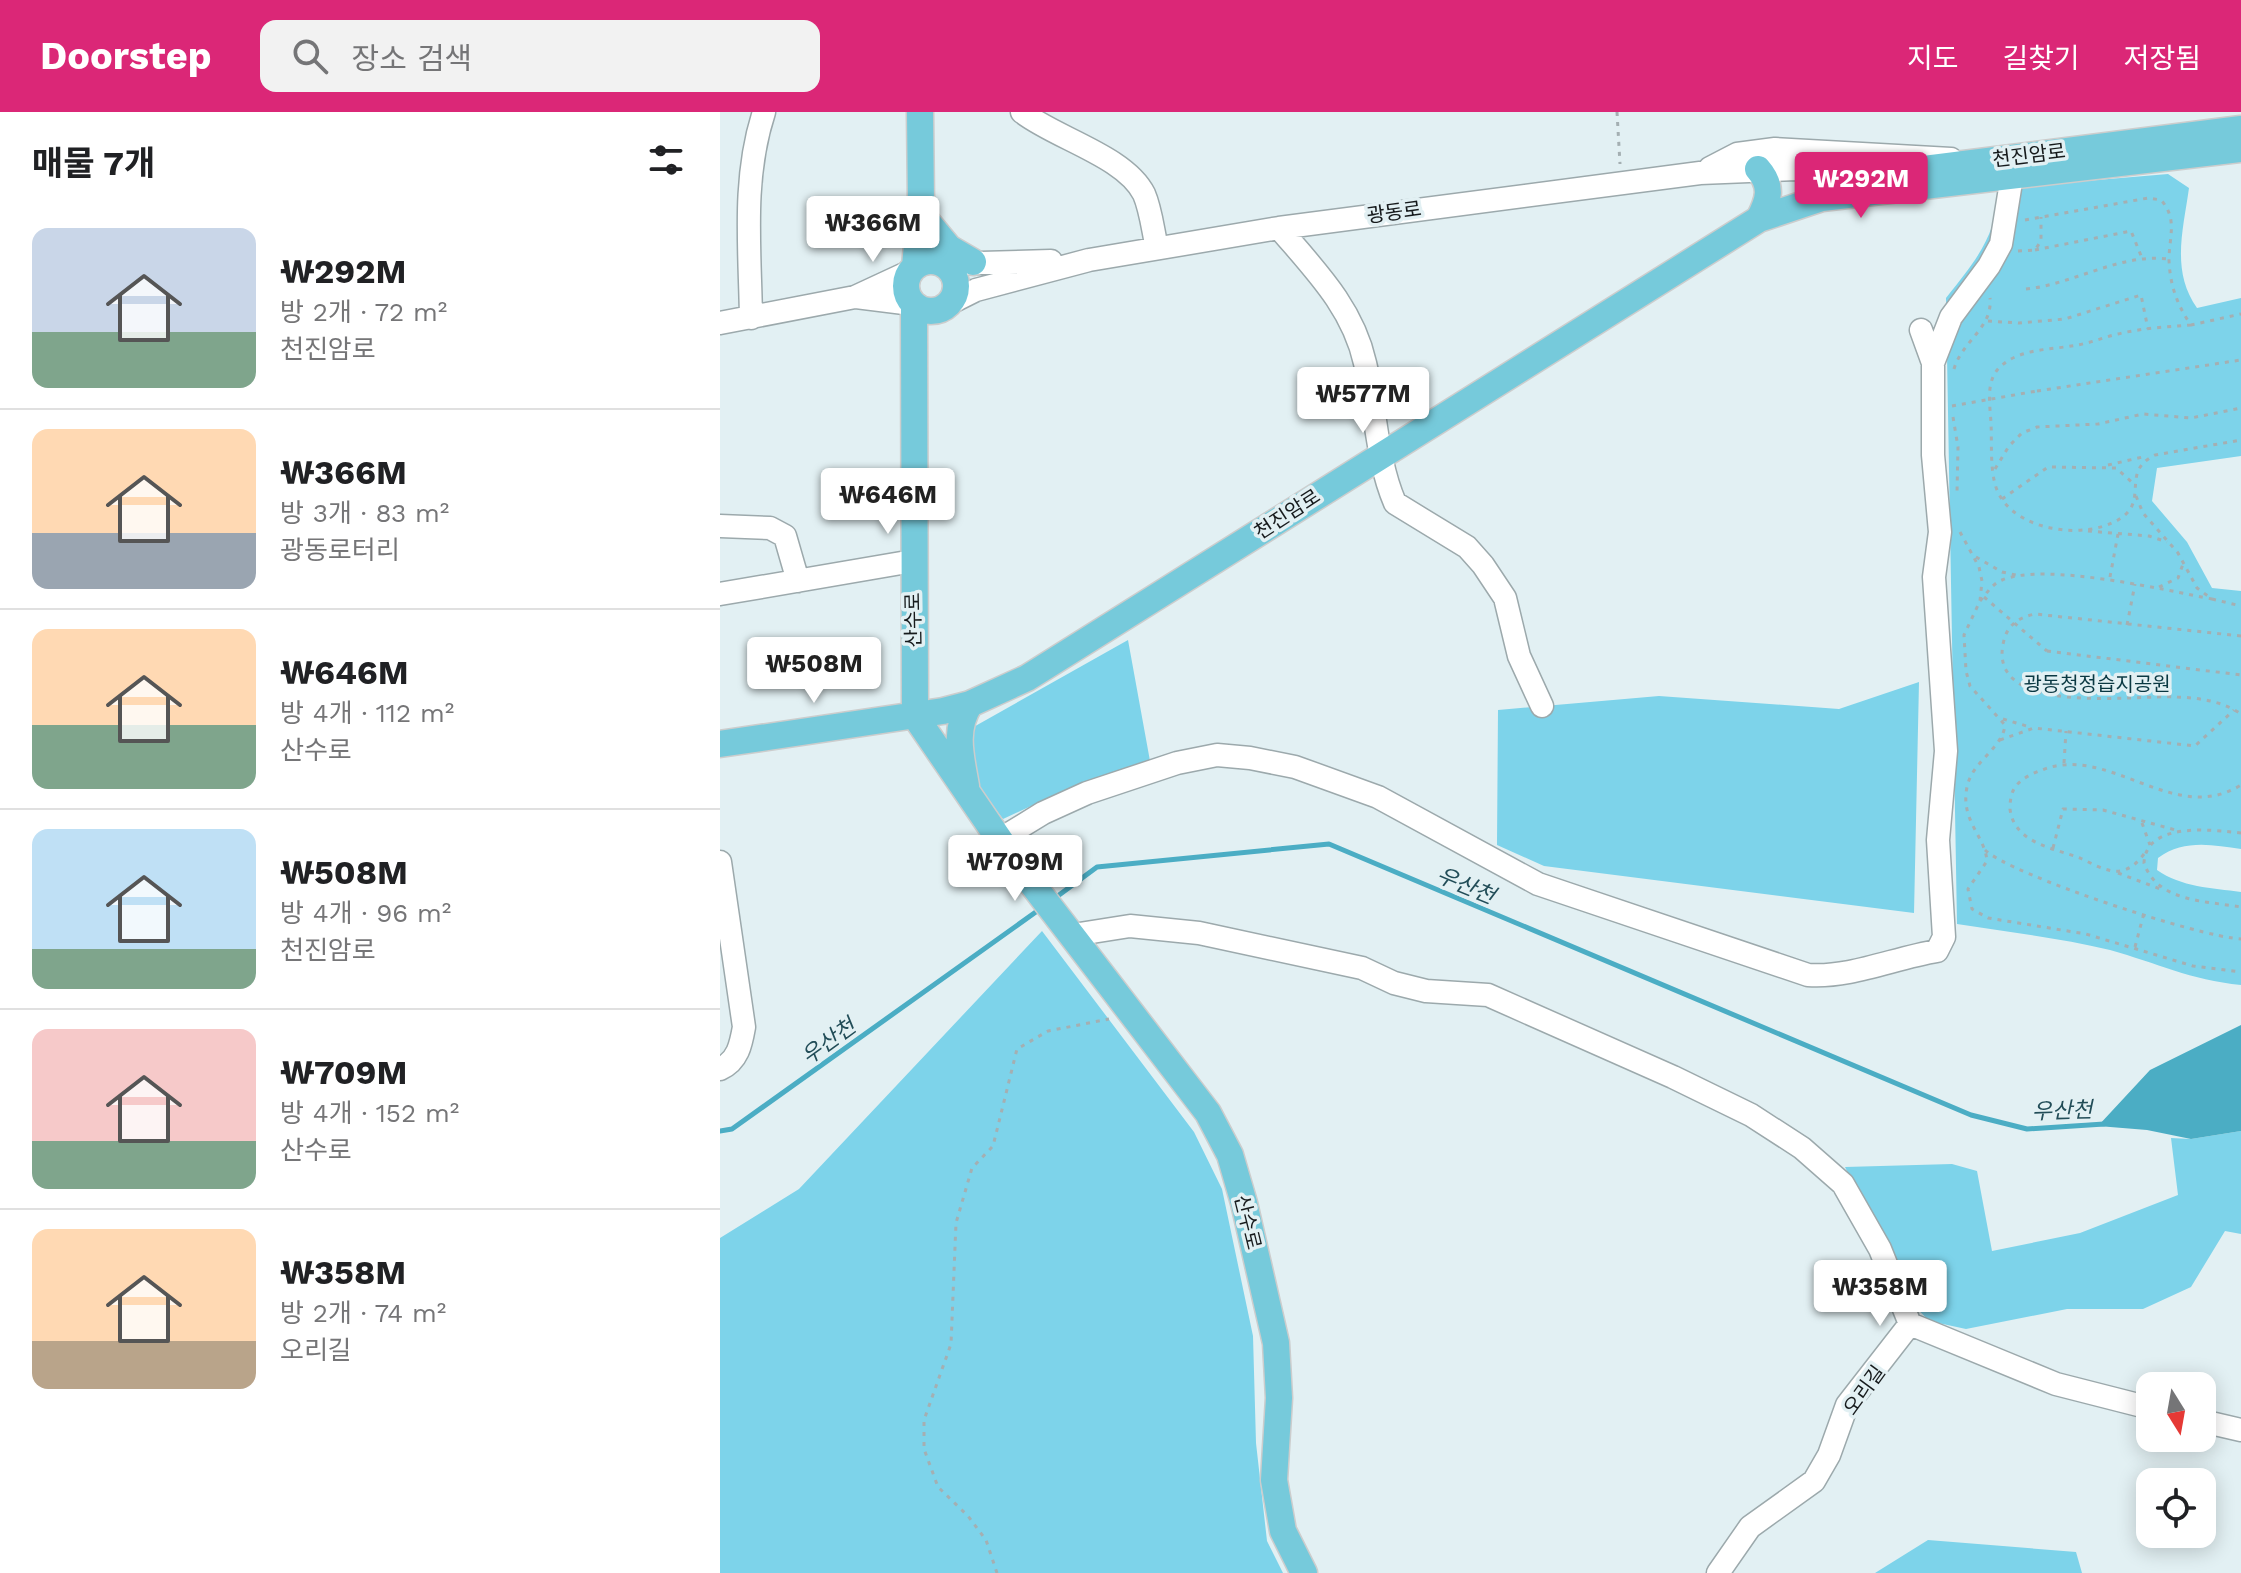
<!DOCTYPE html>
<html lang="ko">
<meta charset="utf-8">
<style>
:root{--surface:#fff;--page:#f2f2f2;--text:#202124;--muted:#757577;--line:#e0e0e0;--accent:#db2777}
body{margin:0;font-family:"Work Sans","Noto Sans KR",sans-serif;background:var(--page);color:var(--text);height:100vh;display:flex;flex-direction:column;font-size:30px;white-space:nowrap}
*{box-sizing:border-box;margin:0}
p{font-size:26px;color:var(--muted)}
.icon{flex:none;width:44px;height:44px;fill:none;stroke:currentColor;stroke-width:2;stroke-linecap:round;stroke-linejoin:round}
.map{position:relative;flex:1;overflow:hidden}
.details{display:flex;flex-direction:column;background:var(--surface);width:720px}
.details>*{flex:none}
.needle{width:52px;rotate:169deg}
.fabs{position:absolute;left:1416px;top:1260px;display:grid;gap:16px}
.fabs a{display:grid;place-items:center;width:80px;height:80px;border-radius:16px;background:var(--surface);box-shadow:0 4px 20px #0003;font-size:40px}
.price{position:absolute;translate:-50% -68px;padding:0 18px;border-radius:8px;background:#fff;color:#222;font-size:26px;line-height:52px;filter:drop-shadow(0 2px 4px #0008)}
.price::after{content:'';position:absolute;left:50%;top:48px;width:24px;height:18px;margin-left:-12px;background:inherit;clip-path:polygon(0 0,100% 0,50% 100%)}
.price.selected{background:var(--accent);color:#fff}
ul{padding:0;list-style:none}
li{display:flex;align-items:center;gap:24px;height:200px;padding:0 32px}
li+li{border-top:2px solid var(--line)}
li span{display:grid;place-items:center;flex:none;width:224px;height:160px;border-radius:16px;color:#555}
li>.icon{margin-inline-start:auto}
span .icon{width:96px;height:96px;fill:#fffc;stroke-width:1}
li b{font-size:34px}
h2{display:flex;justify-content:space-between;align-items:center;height:96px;padding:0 32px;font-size:34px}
header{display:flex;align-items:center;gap:48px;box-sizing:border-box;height:112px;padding:0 40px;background:var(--accent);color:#fff}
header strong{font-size:38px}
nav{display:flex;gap:44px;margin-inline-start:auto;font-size:28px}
.search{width:560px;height:72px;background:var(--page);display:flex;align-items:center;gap:20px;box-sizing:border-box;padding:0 28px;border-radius:16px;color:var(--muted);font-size:30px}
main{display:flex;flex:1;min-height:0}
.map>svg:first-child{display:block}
</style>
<header>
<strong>Doorstep</strong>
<div class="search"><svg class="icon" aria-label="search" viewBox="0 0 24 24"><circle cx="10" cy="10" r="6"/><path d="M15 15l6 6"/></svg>장소 검색</div>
<nav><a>지도</a><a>길찾기</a><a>저장됨</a></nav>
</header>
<main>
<section class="details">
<h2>매물 7개<svg class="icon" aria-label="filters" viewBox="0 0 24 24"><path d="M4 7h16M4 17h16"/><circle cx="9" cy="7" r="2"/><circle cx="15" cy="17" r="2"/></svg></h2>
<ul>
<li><span style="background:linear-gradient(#c9d6e8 65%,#7fa58c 0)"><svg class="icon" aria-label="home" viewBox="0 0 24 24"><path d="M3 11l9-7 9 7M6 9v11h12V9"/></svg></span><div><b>₩292M</b><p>방 2개 · 72 m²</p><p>천진암로</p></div></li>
<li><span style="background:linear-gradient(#ffd9b3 65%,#9aa5b1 0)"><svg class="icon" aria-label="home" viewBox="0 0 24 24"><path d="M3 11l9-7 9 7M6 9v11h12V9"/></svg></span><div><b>₩366M</b><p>방 3개 · 83 m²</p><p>광동로터리</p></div></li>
<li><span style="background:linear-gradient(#ffd9b3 60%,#7fa58c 0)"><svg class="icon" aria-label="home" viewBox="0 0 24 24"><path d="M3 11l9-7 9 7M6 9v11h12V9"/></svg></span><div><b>₩646M</b><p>방 4개 · 112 m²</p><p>산수로</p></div></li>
<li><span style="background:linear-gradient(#bfe0f5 75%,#7fa58c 0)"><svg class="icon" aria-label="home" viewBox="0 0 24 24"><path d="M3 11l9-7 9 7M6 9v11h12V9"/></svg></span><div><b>₩508M</b><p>방 4개 · 96 m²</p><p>천진암로</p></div></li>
<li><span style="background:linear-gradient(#f6c9c9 70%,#7fa58c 0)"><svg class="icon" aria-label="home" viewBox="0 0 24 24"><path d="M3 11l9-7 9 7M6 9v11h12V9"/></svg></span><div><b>₩709M</b><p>방 4개 · 152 m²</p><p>산수로</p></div></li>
<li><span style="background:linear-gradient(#ffd9b3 70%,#b9a48a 0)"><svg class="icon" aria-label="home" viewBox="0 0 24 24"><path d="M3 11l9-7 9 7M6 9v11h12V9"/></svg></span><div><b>₩358M</b><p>방 2개 · 74 m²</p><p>오리길</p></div></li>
</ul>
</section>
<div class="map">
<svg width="1521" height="1461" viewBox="0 0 1521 1461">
<rect width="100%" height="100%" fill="#e2f0f3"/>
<path fill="#7dd3ea" d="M1448 62 1469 76C1463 119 1451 159 1477 196L1521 186V344L1437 356 1432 389 1467 430 1492 476 1521 479V737C1492 733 1464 727 1438 746L1437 758C1461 775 1492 776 1521 780V873C1470 868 1437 851 1390 838 1340 826 1288 820 1237 812L1226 186C1257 147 1274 127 1281 76Z
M408 528 430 649 350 676 283 707 258 675 250 617Z
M1199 570 1194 801 824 754 777 733 778 598 939 584 1119 597Z
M322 819 474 1020 502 1077 533 1224 536 1331 547 1429 563 1461H0V1126L79 1077Z
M1521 1019V1122L1505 1119 1471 1175 1423 1197H1347L1246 1217 1209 1209 1191 1190 1125 1055 1232 1052 1257 1059 1272 1139 1360 1121 1458 1083 1451 1026 1471 1027Z
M1208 1428 1356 1440 1362 1461H1155Z"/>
<path fill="#4badc4" d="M1521 913V1019L1471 1027 1427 1018 1378 1014 1430 958Z"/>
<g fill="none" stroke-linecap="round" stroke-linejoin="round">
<path stroke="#4badc4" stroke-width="5" d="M335 786 377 755 609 732 1251 1003 1307 1017 1384 1012
M0 1019 12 1017 320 797"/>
<g stroke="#9ca9ac" stroke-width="25">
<path id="minor" d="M302 0C335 26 405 44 424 82 431 98 433 119 437 136
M990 56 1017 42 1055 37 1231 47
M559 116C595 158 633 196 645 251 656 297 656 347 675 391L747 435 763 453 785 486 799 544 822 594
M223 152 331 149
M136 185 192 192
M230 191 256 178 369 148 559 116 980 61 1076 57 1143 67 1174 77
M31 206C30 137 22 67 44 0
M0 211 135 185 191 159
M1201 218 1213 251
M0 414 50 416 65 424 78 469
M0 482 193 449
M279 728 323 701 367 681 457 651 497 643 530 646 575 655 658 685 818 772 1088 863C1131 866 1174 846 1217 839L1224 825 1218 728 1226 639 1214 465 1220 420 1213 343V251L1231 205 1269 154 1281 132 1292 64
M0 750 24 915C21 932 18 949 0 957
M353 823 410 814 479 821 642 856 674 871 706 879 768 883 953 965 1031 1003 1082 1036 1123 1072 1160 1137 1190 1212
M1482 1309 1521 1318
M998 1461 1030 1415 1094 1369 1109 1343 1127 1293 1190 1212 1336 1272 1430 1296"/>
</g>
<g stroke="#cccdcd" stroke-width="29">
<path id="major" d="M1038 57C1053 74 1049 88 1039 107
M1196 58 1521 17
M205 107 229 136 253 150
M186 174a25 25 0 1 1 50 0a25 25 0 1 1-50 0Z
M195 154 201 92 200 0
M194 194 195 604 290 743 488 1001 510 1043 524 1091 556 1231 559 1286 554 1368 563 1419 584 1461
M0 632 223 599 250 592 307 566 1039 107 1102 86 1521 37
M246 674C241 645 233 618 250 592"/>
</g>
<path stroke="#a4afb2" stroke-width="3" stroke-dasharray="4 6" stroke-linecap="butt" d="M897 0 900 52
M1305 108 1428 86 1441 88C1458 107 1449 125 1449 148 1450 173 1457 193 1471 213L1521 202
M1315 138 1411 119 1422 146
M1298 139 1315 138 1321 129V105
M1306 177C1355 172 1399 141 1449 147
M1268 209 1299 211 1345 207 1421 183 1428 217
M1471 213C1447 215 1422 216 1398 222 1384 225 1371 231 1357 233 1332 238 1301 236 1281 254 1265 268 1270 292 1271 311 1272 331 1270 353 1275 372 1286 414 1348 426 1384 414 1439 396 1395 362 1435 343L1521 328
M1234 257C1242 229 1273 216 1270 186
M1317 279 1521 248
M1233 305 1238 335 1237 381
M1388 353 1427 344
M1275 357 1289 334 1302 321 1317 315 1378 312 1423 302 1471 306 1521 296
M1416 384 1423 401 1458 441 1477 476 1492 487 1521 494
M1282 387 1328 355 1396 356 1414 372
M1368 419 1429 424 1447 430
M1240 420 1259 455 1262 469 1260 489 1244 523 1246 559 1250 574 1285 613C1283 635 1255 648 1248 671 1238 707 1265 723 1267 749L1248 777 1252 797 1268 806 1366 822 1473 854 1521 860
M1256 445 1282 460 1296 463
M1390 465 1398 422
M1439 475 1458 466 1463 452
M1260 489C1267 481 1272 472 1282 468 1325 450 1445 478 1492 487
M1407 513 1415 472
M1521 524 1315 502C1300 505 1288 512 1284 528 1263 607 1418 582 1457 585 1480 586 1502 589 1521 602
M1327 539 1521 563
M1283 607 1310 615
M1280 628 1314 616 1475 634 1514 598
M1344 651 1346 619
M1422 711 1430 733
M1521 721C1493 718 1426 709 1424 751 1437 790 1486 789 1521 795
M1333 736 1343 697 1383 698 1459 719
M1265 738C1293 764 1480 825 1521 827
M1424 742C1417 751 1411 757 1400 759 1388 761 1371 751 1360 746 1333 736 1294 731 1290 697 1290 689 1291 680 1296 674 1302 666 1313 661 1322 658 1389 631 1454 715 1521 673
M1398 761 1443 778
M1415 835 1424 801
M277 1461 266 1428 248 1404 218 1375 204 1337V1308L231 1232 236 1111 252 1056 273 1034 297 937 328 919 389 907"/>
<use href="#minor" stroke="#fff" stroke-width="22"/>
<use href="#major" stroke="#76cadb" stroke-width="26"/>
<path stroke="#a4afb2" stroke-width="3" stroke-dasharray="4 6" stroke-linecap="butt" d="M1232 294 1317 279
M1264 485 1327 539"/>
</g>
<g text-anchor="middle" stroke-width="7" stroke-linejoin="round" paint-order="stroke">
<g font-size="20" fill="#161a1c" stroke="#e2f0f3">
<text transform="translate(1309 43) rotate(-7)" y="7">천진암로</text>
<text transform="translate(674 100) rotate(-8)" y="7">광동로</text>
<text transform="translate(567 402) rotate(-33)" y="7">천진암로</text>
<text transform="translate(193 508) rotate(-91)" y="7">산수로</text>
<text transform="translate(528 1110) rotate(76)" y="7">산수로</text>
<text transform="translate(1144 1278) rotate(-54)" y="7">오리길</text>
</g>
<g font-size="20" fill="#0a3842" stroke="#e2f0f3">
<text x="1377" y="579">광동청정습지공원</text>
</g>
<g font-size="22" font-style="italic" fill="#224d58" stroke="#e2f0f3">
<text transform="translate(746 773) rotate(23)" y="8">우산천</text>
<text transform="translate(108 929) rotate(-36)" y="8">우산천</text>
<text transform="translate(1342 998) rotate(-2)" y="8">우산천</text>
</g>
</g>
</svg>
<div class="fabs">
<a><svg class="needle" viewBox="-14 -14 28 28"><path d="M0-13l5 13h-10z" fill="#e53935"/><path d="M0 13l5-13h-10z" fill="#757577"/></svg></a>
<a><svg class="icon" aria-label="locate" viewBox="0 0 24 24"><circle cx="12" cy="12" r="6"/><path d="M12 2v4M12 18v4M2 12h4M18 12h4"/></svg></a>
</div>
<b class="price selected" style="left:1141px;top:108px">₩292M</b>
<b class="price" style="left:153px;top:152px">₩366M</b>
<b class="price" style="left:643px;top:323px">₩577M</b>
<b class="price" style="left:168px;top:424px">₩646M</b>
<b class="price" style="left:94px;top:593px">₩508M</b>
<b class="price" style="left:295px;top:791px">₩709M</b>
<b class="price" style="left:1160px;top:1216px">₩358M</b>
</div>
</main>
